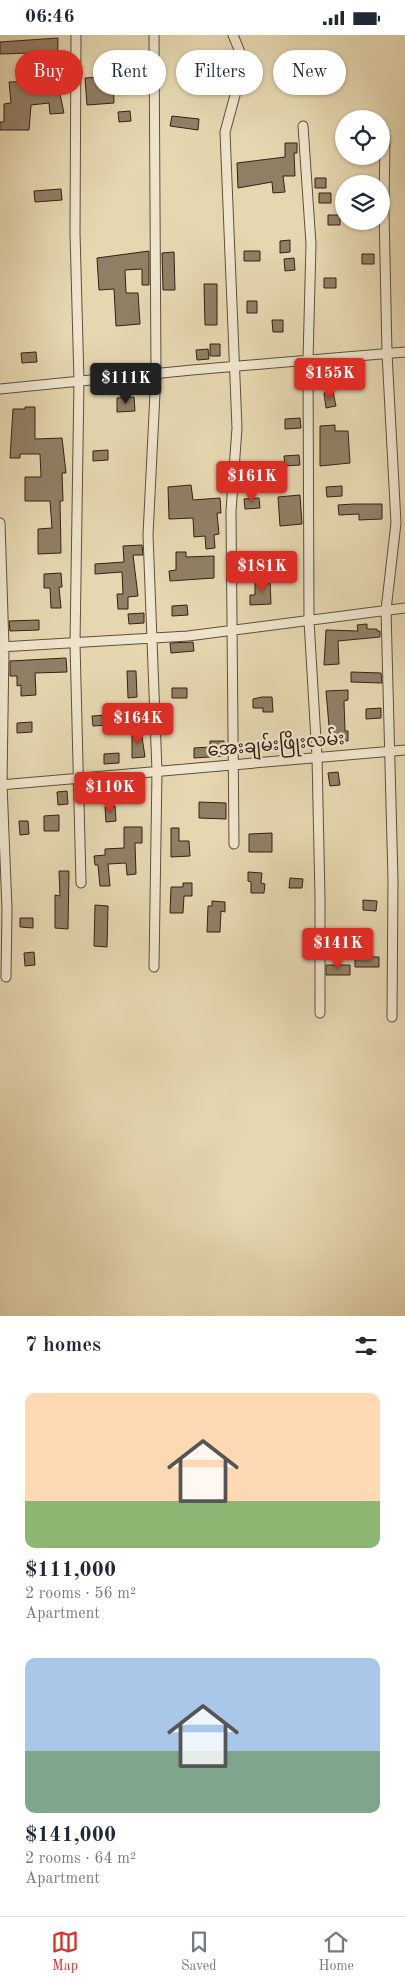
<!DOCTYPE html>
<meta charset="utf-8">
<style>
:root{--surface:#fff;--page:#f2f2f3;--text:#1f2937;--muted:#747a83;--line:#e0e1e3;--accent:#d93025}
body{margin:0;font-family:"Old Standard TT","Noto Sans Myanmar",serif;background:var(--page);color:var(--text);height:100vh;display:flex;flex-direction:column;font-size:19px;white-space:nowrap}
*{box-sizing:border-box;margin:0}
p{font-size:16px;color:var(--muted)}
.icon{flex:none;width:28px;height:28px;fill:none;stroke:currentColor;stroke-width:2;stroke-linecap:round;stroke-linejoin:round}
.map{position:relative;height:1281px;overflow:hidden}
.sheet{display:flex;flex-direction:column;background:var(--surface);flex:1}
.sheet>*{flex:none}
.hud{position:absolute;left:15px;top:15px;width:375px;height:45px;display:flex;gap:10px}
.fabs{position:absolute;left:335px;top:75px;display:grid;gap:10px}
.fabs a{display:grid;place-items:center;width:55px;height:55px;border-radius:50%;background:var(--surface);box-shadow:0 1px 4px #0004;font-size:25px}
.price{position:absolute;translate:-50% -42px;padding:0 11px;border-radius:5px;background:var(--accent);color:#fff;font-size:16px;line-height:32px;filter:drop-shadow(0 1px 2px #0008)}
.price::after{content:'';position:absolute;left:50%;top:30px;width:15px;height:11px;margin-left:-8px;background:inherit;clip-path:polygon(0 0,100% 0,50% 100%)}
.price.on{background:#222;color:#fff}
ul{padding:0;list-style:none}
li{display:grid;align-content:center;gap:10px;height:265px;padding:0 25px}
li span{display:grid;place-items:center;height:155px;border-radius:10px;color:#555}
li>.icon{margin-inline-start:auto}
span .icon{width:90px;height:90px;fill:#fffc;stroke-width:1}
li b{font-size:21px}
h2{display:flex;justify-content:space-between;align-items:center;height:60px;padding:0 25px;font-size:21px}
.pill{padding:0 18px;border-radius:22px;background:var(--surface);box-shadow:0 1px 4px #0004;font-size:18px;line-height:45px}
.pill.on{background:var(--accent);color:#fff}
.status{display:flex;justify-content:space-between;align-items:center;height:35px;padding:0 25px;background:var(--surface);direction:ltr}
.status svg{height:14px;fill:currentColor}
.tab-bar{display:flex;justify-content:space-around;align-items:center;height:70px;border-top:1px solid var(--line);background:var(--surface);font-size:14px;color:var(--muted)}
.tab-bar a{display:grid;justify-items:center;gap:2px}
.tab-bar .on{color:var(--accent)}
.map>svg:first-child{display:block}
</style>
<div class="status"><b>06:46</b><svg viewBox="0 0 49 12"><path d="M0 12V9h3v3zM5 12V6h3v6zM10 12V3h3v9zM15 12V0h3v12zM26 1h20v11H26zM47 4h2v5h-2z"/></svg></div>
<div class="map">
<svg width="405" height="1281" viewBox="0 0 405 1281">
<rect width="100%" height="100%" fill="#e6d7b0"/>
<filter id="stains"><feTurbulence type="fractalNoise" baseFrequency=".004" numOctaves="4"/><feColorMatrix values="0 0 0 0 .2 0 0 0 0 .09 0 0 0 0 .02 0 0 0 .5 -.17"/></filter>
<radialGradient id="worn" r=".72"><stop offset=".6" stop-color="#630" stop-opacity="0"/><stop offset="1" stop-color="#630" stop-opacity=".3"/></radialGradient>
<path fill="#917f65" stroke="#352014" d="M58 3 57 45 64 78 50 79 49 68 31 70 29 95H0V87H4V69L11 68 9 47 48 46 46 29 31 30 30 18 0 19V7Z
M113 41 114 68 87 70 85 43Z
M130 76 131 86 119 87 118 77Z
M172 81 199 84 198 95 170 91Z
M285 108H297V118H294L295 141H283L285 157 273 158 272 147 238 153 237 128 285 122Z
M315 143H326V153H315Z
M61 154 62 165 35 167 34 156Z
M319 158H331V168H319Z
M328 180H340V190H328Z
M290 205V217L280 218V206Z
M149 216V250H142V234L125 235 126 258H138L140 289 116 291 114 254 99 255 97 223Z
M244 216H260V226H244Z
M174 217 175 255H163L162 218Z
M362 219H374V229H362Z
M294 223 295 235 285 236 284 224Z
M324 243H336V253H324Z
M204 249H217V290H205Z
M247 266H257V278H247Z
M272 285H283V297H273Z
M210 309H220V321H210Z
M208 314 209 324 197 325 196 315Z
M36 317 37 327 22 328 21 318Z
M333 357 336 371 326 373 324 358Z
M134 362 135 376 117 377V363Z
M25 372H35V404L62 403 66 438H62L63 466H60L61 518 38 519V494L52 493 50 466H25V442H41L40 419H20V423H10L13 374H25Z
M300 383 301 393 285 394V384Z
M335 390V396H348L350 428 320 431V391Z
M108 415V425L93 426V416Z
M299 420 300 430 285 431 284 421Z
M191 450 193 465 220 463 221 478H217L219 499 214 500 215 513 206 514 205 501 194 502 193 483 169 484 168 452Z
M342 451V461L327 462 326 452Z
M300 460 302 489 280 491 278 462Z
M259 463 260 473 245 474 244 464Z
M354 469H382V484L359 485V479L339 480 338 470Z
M142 510 143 520H133L138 561 128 562V574H118L117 559H123L122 537 95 539V529L124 527 123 511Z
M176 517H186V522L214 521V543L170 546 169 536 176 535Z
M61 538 62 552H59L61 573H51L50 553H44V539Z
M270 545 271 569 250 570V560H255V546Z
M187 570 188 580 172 581V571Z
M144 578V588L129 589 128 579Z
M39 585V595L10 596 9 586Z
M367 589V594H377V596H380V602L338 606 339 629 324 630 326 595 358 596 357 590Z
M193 607 194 616 171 618 170 608Z
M66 623 67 637 35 638 36 660 21 661V650L17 651V641H10V626Z
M127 636H136L137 662 128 663Z
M351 637 381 638 382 648 351 647Z
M172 653H187V663H172Z
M348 655V665L344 666 345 696H348V706H333V691H329L326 656Z
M262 662H272L273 677H263V673H253V664Z
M381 673V683L366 684V674Z
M107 680 108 690 93 691 92 681Z
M32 687V697L17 698V688Z
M132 695H141L145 722 132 723Z
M210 706H224V721L194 723V713L210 712Z
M119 718V728L104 729V719Z
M338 737 340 750 330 751 328 738Z
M67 756 68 769 58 770 57 757Z
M199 767 226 768V784L199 783Z
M115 771 116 786 106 787 105 772Z
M59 780V796H44V781Z
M19 786H28L29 799 20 800Z
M124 792H142V808H135L136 839 127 840 126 828 108 829 110 851H100L98 830H95L94 821 105 820V814L124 813Z
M171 793H179V806H189L190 821 171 822Z
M272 798V817H249V799Z
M59 836H69L68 894 55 893V860L60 861Z
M248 837 262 838 261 848 265 849 264 858H251V847L248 846Z
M290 843 303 844 302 853H289Z
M183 848H192V861H184L183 878H170L171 852H183Z
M363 865 377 866 376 876 363 875Z
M212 866 225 867V877L221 876 220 897H207L208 871H212Z
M95 870 108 871 107 912 94 911Z
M20 883H33V893L20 892Z
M326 902 351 903 350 914 326 913Z
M34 917 35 930 25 931 24 918Z
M355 922H379V932H355Z
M326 930H350V940H326Z"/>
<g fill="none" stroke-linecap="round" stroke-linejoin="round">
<g stroke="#614e3b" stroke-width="11">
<path id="minor" d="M76 0 75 198 79 346 75 608 81 848
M154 0 156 338 148 500 157 736 154 932
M233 0 244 27 225 97 237 393 231 476 234 809
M303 91 311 209 308 325 309 586 317 722 320 863V978
M385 101 384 175 387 318 396 488 386 575 393 845 392 982
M0 354 192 335 405 317
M0 488 4 612 2 749 7 874 6 942
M0 612 188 601 405 573
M0 750 405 715"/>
</g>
<use href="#minor" stroke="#efe5cc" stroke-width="9"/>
</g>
<g text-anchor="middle" stroke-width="4.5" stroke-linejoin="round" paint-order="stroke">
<g font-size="18" fill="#352014" stroke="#efe5cc">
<text transform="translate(276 709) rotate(-5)" y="6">အေးချမ်းဖြိုးလမ်း</text>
</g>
</g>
<rect width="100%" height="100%" filter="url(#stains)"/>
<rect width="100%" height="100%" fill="url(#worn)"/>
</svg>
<div class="fabs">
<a><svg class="icon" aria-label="locate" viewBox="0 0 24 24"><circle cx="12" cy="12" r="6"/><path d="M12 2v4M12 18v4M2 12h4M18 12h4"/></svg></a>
<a><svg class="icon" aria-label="layers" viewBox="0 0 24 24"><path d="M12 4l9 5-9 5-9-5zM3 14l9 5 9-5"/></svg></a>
</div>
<b class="price" style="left:330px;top:365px">$155K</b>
<b class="price on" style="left:126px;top:370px">$111K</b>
<b class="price" style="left:252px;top:468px">$161K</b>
<b class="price" style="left:262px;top:558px">$181K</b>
<b class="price" style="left:138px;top:710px">$164K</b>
<b class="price" style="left:110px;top:779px">$110K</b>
<b class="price" style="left:338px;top:935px">$141K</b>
<div class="hud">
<a class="pill on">Buy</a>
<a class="pill">Rent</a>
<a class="pill">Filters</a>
<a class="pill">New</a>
</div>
</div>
<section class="sheet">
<h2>7 homes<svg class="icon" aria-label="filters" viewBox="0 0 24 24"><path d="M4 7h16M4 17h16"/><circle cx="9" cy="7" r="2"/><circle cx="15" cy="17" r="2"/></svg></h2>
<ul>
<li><span style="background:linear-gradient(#ffd9b3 70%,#8fb573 0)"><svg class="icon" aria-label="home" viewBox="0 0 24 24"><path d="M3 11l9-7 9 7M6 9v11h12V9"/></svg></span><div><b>$111,000</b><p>2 rooms · 56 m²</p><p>Apartment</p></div></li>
<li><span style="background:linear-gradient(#a9c7e8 60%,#7fa58c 0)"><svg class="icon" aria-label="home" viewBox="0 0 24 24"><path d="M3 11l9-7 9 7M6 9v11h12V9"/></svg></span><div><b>$141,000</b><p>2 rooms · 64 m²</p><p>Apartment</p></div></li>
</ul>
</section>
<nav class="tab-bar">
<a class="on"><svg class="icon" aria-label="map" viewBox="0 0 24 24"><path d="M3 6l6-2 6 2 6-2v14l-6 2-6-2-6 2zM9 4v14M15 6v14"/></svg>Map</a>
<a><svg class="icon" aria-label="saved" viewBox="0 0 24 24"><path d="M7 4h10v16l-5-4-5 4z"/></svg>Saved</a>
<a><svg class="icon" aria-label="home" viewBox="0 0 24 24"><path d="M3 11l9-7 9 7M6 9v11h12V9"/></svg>Home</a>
</nav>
